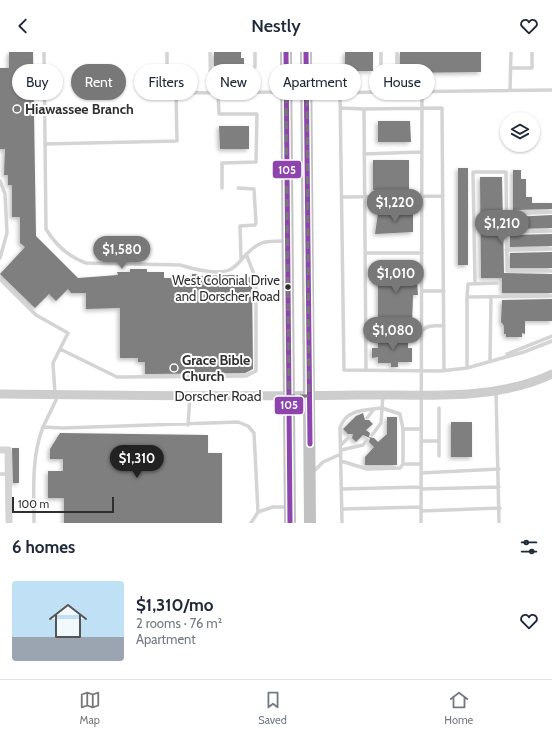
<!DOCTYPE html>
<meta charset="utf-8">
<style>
:root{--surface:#fff;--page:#f2f2f3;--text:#1f2937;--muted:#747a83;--line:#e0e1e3;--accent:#787878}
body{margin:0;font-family:Cabin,sans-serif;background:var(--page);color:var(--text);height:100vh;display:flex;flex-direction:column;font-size:15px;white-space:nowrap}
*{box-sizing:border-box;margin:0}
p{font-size:13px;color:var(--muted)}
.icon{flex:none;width:22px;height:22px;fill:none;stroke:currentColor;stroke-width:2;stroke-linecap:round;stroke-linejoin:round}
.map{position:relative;height:471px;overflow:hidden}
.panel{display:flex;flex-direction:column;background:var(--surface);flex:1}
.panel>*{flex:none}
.banner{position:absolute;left:12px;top:12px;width:528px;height:36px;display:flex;gap:8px}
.tools{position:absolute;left:500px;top:60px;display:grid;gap:8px}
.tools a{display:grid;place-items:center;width:40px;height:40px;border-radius:50%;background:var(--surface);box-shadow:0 1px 3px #0004;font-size:20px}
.scale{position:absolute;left:12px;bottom:10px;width:102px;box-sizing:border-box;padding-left:4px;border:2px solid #2f2f2f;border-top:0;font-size:11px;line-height:14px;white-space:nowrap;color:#2f2f2f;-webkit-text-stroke:3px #fff;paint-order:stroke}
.price{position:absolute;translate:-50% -34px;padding:0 9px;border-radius:14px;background:var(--accent);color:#fff;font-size:13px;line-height:26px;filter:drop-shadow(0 1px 2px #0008)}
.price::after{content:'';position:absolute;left:50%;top:24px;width:12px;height:9px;margin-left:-6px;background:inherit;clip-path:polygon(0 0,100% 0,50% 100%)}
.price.current{background:#222;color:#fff}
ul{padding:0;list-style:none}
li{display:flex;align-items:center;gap:12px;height:100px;padding:0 12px}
li span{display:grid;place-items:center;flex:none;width:112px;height:80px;border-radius:4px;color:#555}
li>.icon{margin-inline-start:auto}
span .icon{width:48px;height:48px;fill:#fffc;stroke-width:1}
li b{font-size:17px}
h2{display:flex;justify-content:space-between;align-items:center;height:48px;padding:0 12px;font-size:17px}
.tag{padding:0 14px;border-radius:18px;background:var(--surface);box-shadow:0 1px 3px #0004;font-size:14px;line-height:36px}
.tag.current{background:var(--accent);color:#fff}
header{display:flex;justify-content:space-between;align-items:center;height:52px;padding:0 12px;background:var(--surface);font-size:18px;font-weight:600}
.tabs{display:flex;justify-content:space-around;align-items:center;height:56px;border-top:1px solid var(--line);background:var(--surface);font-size:11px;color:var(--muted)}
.tabs a{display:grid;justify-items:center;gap:2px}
.tabs .current{color:var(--accent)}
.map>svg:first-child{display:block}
</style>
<header><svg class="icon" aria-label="back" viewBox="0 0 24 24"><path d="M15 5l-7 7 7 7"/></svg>Nestly<svg class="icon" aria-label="heart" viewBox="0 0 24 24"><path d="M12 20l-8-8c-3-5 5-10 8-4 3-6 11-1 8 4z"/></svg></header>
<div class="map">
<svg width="552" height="471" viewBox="0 0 552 471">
<defs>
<filter id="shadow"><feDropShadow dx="-2" dy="2" stdDeviation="2" flood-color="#0004"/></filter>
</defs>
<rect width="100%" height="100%" fill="#fff"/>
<path fill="#7f7f7f" filter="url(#shadow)" d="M9 0H33L36 184 78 226 118 223 117 220H130V217H147V220H164V226H192V222H198V224L236 223V226L252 225 253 317 245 321 145 322V310H138V306H120V256L86 257V241H71L68 237 56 249 49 242 35 256 0 222 25 195 20 191V165H12V133H8V123H4L5 97H0V16H9Z
M214 0H241V6H244V14H214Z
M345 0H373V19H345Z
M400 0H481V20L400 21Z
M378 69H410L411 90H378Z
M219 74H249V97H220Z
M373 108H409V137L373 138Z
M458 116H468V213H458Z
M513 118H521V127H526V145H532V151H552V157L513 158Z
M480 125H502L504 221 552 222V241H502V226H481Z
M413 159V180L375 182 378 161Z
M552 163V176L510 177V168H513V165Z
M552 182V194L510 195V183Z
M552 200V216H510V201Z
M378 213 416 214 418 243H413L412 274 378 272Z
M552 247V269H525V282L522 281V285H506V282H504V274L501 270 502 248Z
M408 286V296H412V310H398V315H391V311H378V305L372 306V296H378V287Z
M363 361 365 368H369L373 372 366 378 370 381 369 385 374 386 378 390 387 382V365H397V413H365V405L374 395 369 390 370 386 363 383 356 390 352 386 353 382H348L343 377 356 364Z
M451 370H472V405H451Z
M60 381 208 383V401H222V471H64V446H48V419H63V407H50V397Z
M12 396H19V431H13Z"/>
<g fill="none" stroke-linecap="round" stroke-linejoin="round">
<path stroke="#d4d4d4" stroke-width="3.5" d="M44 0 46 177C55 192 69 205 86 211L180 213C193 217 223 225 234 215 238 212 242 207 245 204 259 188 266 189 286 189
M167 0V30L169 39 172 41 285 40
M210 0 211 40
M381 0V40
M511 16H532V0
M210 19H250L255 15V0
M381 25 394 24 397 20V0
M510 38 511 0
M218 40 219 62H257L256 110 222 111V136
M308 41 552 38
M340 42 344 318 440 319 467 316 524 300 552 289
M341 56 364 57 366 318
M364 57 442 56 444 319
M45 92 177 89 176 40
M364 102 421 100
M0 129 5 142 7 181 0 206
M238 136 254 137 256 171 255 173 240 174 241 207
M342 145 443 144
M506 162 552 160
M506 180 552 179
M506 198 552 197
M365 201H422
M0 227 36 263 68 281 53 311 55 342
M475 232 473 120H506L507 219H552
M422 239H444
M467 245 468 232 497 231
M366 280 422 279C427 272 436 274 444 274
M60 297 117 325 246 324 256 319V227L246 202
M507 302 552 284
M490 308 491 245
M467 316V245L552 244
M496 339 499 471
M58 344 43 375 63 376 238 370 248 374 254 381 258 460 251 471
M367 366 374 357
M188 373 190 344
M403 377H421
M372 383 381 371 382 356 400 362 403 377V412
M421 389H439V356
M439 389V404
M341 393 350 384
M341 398 363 393 367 388
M341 409 367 417 400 416 403 412H421
M313 420 323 410 341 402
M421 421 499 417
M0 422H8
M342 437 421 435
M421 437 499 435
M342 457 421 455
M421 459 500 456
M258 460 273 455H288
M34 471C34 439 31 406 43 375
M342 471 340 376C346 357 365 358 382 356L383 343
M421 471 422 40"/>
<path stroke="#d4d4d4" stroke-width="7" d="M0 398H8L9 471"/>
<path stroke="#cdcdcd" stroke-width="9" d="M0 342C119 343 237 345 356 343 419 342 494 350 552 322"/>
<path stroke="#c1c1c1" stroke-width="12" d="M286 0 290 471
M306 0 310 471"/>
<g stroke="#fff" stroke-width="8">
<path id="bus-1" d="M286 0 290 471
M306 0 310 392"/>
</g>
<use href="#bus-1" stroke="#8e44ad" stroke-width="5"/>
</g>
<path fill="none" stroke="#787878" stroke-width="3" stroke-dasharray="8 5" stroke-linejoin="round" d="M286 40 307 41 309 344H289Z"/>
<g fill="#787878" stroke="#fff" stroke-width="1.5">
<circle cx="17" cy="57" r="4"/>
<circle cx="174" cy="316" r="4"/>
</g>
<circle fill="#2f2f2f" stroke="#fff" stroke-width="1.5" cx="288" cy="235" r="3.5"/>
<g text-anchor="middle" stroke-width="4" stroke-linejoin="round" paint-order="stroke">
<g font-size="13" fill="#2f2f2f" stroke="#fff" text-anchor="end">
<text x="280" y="233">West Colonial Drive<tspan x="280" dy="16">and Dorscher Road</tspan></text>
</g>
<g font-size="14" font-weight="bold" fill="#2f2f2f" stroke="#fff" text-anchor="start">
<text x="25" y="62">Hiawassee Branch</text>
<text x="182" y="313">Grace Bible<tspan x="182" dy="16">Church</tspan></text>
</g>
<g font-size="14" fill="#2f2f2f" stroke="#fff">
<text x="218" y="349">Dorscher Road</text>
</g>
</g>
<g stroke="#fff" stroke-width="1.5">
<rect x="272" y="108" width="30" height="19" rx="4" fill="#8e44ad"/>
<rect x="274" y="344" width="30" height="19" rx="4" fill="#8e44ad"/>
</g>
<g font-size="11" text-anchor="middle" font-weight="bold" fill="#fff">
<text x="287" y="122">105</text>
<text x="289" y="357">105</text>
</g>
</svg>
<div class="tools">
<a><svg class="icon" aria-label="layers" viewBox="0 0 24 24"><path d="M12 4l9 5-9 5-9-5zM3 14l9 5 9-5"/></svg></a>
</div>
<div class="scale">100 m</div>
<b class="price" style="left:395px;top:171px">$1,220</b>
<b class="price" style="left:502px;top:192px">$1,210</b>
<b class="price" style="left:122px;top:218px">$1,580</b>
<b class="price" style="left:396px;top:242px">$1,010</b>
<b class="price" style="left:393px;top:299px">$1,080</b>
<b class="price current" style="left:137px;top:427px">$1,310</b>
<div class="banner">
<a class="tag">Buy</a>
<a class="tag current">Rent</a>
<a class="tag">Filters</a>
<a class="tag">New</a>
<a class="tag">Apartment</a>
<a class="tag">House</a>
</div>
</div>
<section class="panel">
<h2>6 homes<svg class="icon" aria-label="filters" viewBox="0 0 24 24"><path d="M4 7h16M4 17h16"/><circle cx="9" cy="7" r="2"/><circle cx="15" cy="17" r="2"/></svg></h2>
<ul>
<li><span style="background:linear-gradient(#bfe0f5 70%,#9aa5b1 0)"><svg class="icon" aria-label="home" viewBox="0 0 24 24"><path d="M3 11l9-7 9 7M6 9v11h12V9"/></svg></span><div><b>$1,310/mo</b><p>2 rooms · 76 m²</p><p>Apartment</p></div><svg class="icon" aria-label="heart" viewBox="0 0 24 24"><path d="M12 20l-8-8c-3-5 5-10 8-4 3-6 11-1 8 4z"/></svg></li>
</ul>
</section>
<nav class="tabs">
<a class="current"><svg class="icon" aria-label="map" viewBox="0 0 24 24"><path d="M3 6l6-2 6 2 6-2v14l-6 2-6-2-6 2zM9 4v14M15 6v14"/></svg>Map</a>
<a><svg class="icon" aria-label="saved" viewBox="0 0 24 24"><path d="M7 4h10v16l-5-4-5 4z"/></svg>Saved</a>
<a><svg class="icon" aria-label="home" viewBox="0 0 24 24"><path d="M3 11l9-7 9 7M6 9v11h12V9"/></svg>Home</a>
</nav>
